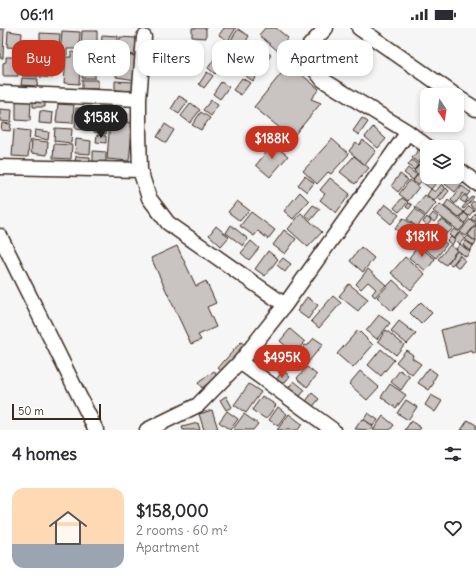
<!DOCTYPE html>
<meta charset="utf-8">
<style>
:root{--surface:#fff;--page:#f7f7f7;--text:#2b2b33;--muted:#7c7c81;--accent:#c8321e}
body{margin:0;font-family:Delius,sans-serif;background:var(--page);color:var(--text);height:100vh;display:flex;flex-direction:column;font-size:15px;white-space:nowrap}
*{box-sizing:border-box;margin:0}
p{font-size:13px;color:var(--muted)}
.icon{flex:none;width:22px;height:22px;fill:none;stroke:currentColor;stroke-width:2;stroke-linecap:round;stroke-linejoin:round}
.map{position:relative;height:402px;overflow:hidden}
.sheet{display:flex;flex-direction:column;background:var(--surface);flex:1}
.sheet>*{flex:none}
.guide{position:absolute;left:12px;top:12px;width:452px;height:36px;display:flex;gap:8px}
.needle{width:26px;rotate:167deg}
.tools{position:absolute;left:420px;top:60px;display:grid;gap:8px}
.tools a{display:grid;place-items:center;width:44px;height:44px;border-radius:8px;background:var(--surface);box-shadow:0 2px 6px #0003;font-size:20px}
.scale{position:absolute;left:12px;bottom:10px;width:89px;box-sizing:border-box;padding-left:4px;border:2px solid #3b2a1e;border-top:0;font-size:11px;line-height:14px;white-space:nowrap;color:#3b2a1e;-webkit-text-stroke:3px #fff;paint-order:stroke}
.price{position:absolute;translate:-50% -34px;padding:0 9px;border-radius:14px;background:var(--accent);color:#fff;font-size:13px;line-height:26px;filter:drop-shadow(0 1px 2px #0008)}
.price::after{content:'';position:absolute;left:50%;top:24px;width:12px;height:9px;margin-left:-6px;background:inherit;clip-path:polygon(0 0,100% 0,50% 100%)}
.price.active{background:#222;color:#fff}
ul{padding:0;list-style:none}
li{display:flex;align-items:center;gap:12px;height:100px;padding:0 12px}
li span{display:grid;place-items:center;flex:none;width:112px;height:80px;border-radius:12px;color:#555}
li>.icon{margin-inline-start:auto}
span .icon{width:48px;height:48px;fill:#fffc;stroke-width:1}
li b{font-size:17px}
h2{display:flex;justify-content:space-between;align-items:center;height:48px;padding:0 12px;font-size:17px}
.chip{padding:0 14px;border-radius:12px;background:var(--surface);box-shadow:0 2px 6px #0003;font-size:14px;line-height:36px}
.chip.active{background:var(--accent);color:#fff}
.status{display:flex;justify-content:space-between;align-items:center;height:28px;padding:0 20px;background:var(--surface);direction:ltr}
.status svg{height:11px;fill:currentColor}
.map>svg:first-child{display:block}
</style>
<div class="status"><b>06:11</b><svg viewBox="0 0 49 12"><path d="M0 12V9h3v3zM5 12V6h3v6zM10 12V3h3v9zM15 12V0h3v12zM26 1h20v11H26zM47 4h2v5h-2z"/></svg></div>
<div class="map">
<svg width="476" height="402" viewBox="0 0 476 402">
<rect width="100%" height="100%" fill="#f7f6f6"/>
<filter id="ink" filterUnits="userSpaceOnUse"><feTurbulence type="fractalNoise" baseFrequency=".025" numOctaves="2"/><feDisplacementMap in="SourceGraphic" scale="8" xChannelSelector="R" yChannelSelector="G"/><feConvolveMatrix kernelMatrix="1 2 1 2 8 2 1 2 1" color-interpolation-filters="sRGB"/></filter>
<g filter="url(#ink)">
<path fill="#c9c3c1" stroke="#3b2a1e" d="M192 0H206V10L192 9Z
M224 0H236L228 13 219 7Z
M265 0H276L288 10 278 23 259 7Z
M0 1H4L3 30H0Z
M238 1 249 8 241 22 229 15Z
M8 3 22 5 21 20 7 19Z
M62 3 80 4 79 21H67V27H60Z
M82 3H97V20H81Z
M40 5 60 6 59 20 40 19Z
M102 7 118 8 117 23 101 22Z
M120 9 136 10 135 27 119 26Z
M250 13 271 27 253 53 232 39Z
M226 15 235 22 227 32 218 26Z
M37 19 51 20 50 28 39 27 38 49 22 48 24 25H28V20L37 21Z
M13 22 22 23 21 28 13 27Z
M71 24 81 25 79 56 64 55 66 29H71Z
M91 24 98 25V30L90 29Z
M100 24 117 25 116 32 100 31Z
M119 27 139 28 136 52 116 49Z
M6 29H18V48H3V35L6 34Z
M215 30 223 36 215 46 208 40Z
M83 33H95V50H82Z
M41 36 54 37 53 50 40 49Z
M289 36 319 61 311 71 321 75 292 110 254 79Z
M207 44 213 48 204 60 199 56Z
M22 50 38 51 37 58 21 57Z
M242 50 250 55 241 67 233 62Z
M82 52H98V61H82Z
M115 53 134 54V63L115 62Z
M221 54 229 59 220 71 213 66Z
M179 68 188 73 179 86 171 81Z
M33 70H45V79H33Z
M16 71H31L30 93 16 92Z
M211 72 218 77 211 88 203 82Z
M191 75 200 82 190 95 181 88Z
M58 76 74 77 73 95 56 94Z
M76 80 91 81 90 102 75 101Z
M0 81 12 82 11 94 0 93Z
M93 82 108 83 107 94 92 93Z
M40 83 53 85 52 96 39 95Z
M113 84 128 86 127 94 111 92Z
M201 84 210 90 201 102 192 97Z
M362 90 368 94 359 107 353 103Z
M110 93 133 95 129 133 107 131Z
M2 95 11 96 10 103 1 102Z
M165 96 174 102 166 115 157 109Z
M95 97 107 98 106 106 94 104Z
M373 99 386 111 378 120 365 109Z
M55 100 72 101 71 115 54 113Z
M14 101 30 103 28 129 12 128Z
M35 102 49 104 48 112 34 109Z
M97 107 106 108V115L96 114Z
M76 111 91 113 90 126 75 125Z
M332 111 349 126 331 146 328 144 317 156 303 143Z
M32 112 48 114 47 127 31 125Z
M363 112 376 123 365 137 349 123 356 114 359 117Z
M54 116 72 117 71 131 53 130Z
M273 116 288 128 270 149 256 137Z
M420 120 426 125 418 135 412 130Z
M93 123 106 124V136L93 135Z
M76 128 90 129V135L75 134Z
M354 128 369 140 355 156 340 144Z
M424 130 427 133V141L420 135Z
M412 132 418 137 414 142 408 137Z
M419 136 427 142V146L418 157 413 153 418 146 414 143Z
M408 140 417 147 413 152 404 145Z
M400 146 408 152 398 164 391 158Z
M427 147V149H433L438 153 431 161 422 154Z
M457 147 464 153 455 164 445 156 450 149H457Z
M305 148 314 155 307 164 298 157Z
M330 150 350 166 336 185 320 172 325 166 320 162Z
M410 152 419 159 408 173 399 166Z
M442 156 445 159 434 173 427 167 431 161 435 164Z
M462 158 470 164 467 168 463 165 455 176 451 172Z
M446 160 449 163 441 173 438 170Z
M300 164 309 173 293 191 284 183Z
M425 167 436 175 426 188 415 179Z
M464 167 468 170 465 175 460 172Z
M472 168 474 169 464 181 462 180Z
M402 170 408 174 399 184 394 180Z
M448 172 464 184 459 190 444 178Z
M237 173 249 182 240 193 228 184Z
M473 173 476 176V182L470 177Z
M409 175 412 177 409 181 406 179Z
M385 176 399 187 391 196 378 185Z
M440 176 465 196 459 203 433 183Z
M313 177 320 181 311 192 305 187Z
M469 178 474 182 469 188 464 184Z
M415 181 425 189 417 199 407 191Z
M251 184 275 202 268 211 258 203 254 208 240 198Z
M476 184V194L471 191Z
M301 185 322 204 308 219 288 201Z
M433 185 438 189 434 194 429 190Z
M464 185 469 189 465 195 460 190Z
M427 189 431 193 427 198 423 194Z
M403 190 418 201 410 211 395 201Z
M442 191 453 200 448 205 437 197Z
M470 191 476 196 466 208 460 204Z
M231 197 248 211 243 218 226 205Z
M476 197V214L468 207Z
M216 198 229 209 221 218 209 207Z
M438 198 447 205 443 211 433 204Z
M427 200 431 203 420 217 416 214Z
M454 201 459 204 454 211 449 207Z
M284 202 296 211 285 226 273 217Z
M432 205 447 216 436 230 421 218Z
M459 205 465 210 460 216 455 211Z
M468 208 476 214 474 218 465 211Z
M451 209 455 212 452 217 447 213Z
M251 213 259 220 249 232 241 225Z
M466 213 473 218 470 223 463 217Z
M460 216 470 224 466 229 456 221Z
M450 217 457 222 446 237 438 231Z
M177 218 196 258 206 253 216 275 207 279 216 299 198 307 201 312 191 316 151 230Z
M418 218 435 231 426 243 409 230Z
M361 219 374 230 363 244 350 233Z
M268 223 278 231 265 248 255 241Z
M457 223 461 226 452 237 448 235Z
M460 228 465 232 459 240 454 236Z
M405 229 425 246 411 262 391 245Z
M283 230 291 236 285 244 277 237Z
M368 241 386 257 375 269 372 266 376 261 368 254 361 261 356 256Z
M393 252 408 266 392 283 377 269Z
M349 256 368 271 358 283 339 268Z
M333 268 341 275 319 300 311 293Z
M307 269 318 277 308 291 297 283Z
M421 274 432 285 421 296 410 285Z
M379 287 390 295 377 311 366 303Z
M399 293 416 306 407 316 391 303Z
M476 293V325H473L472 323 448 329 441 302Z
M290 301 305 314 294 325 280 313Z
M358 302 373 317 353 340 337 326Z
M386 302 404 317 396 327 378 313Z
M314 310 323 316 306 337 296 329 305 317 307 318Z
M241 314 246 318 223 345 218 340Z
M280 321 294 334 286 343 271 331Z
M381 321 394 332 381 348 368 337Z
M406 322 413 327 412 330 421 336 412 347 396 334Z
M307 339 317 347 307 359 297 350Z
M429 340 437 346 433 353 434 355 429 362 418 355Z
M400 342 410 349 401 362 391 354Z
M214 343 217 348 202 360 198 355Z
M283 343 290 348 281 359 274 354Z
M360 343 379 359 367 372 349 356Z
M294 353 305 362 297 372 286 363Z
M249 356 261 364 246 385 234 377Z
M390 356 406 367 396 380 381 369Z
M312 365 319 371 311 381 304 376Z
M431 367 442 373 435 384 425 377Z
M226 368 232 379 226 382 220 372Z
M262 368 276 377 266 391 252 382Z
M406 372 417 379 408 392 397 385Z
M278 379 287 386 278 398 269 392Z
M212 382 218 401 204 402 199 386Z
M227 383 238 391 230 402 219 394Z
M368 385 378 392 373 398 364 391Z
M244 386 258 396 253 402H235L233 401Z
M289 386 302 396 298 402H277Z
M383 388 394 397 390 402H373Z
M362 391 373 399 371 402 355 401Z
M468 392 476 397V402H461Z
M411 393 421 400 419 402H405Z
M198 395 200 402H183L182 399Z"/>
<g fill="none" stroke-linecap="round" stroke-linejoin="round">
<g stroke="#3b2a1e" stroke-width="17">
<path id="street" d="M326 0 309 18 310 36 323 52 408 104 428 119
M359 0 455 67
M144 9 139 71V107L140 142 149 170 168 195 285 277
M0 65 139 71
M457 69 476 81
M0 139 140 142
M457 140 476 155
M0 208 96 402
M240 334 333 402
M147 402 198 377 240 334 285 277 408 104"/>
</g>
<use href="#street" stroke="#fff" stroke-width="14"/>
</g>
</g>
</svg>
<div class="tools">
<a><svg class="needle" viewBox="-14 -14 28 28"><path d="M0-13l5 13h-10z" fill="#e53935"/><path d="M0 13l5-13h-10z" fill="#7c7c81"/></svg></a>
<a><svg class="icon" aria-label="layers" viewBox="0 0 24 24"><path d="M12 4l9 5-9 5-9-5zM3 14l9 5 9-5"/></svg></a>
</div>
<div class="scale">50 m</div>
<b class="price active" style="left:101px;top:111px">$158K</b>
<b class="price" style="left:272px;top:132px">$188K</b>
<b class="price" style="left:422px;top:230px">$181K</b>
<b class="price" style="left:282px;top:351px">$495K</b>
<div class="guide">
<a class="chip active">Buy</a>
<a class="chip">Rent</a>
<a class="chip">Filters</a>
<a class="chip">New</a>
<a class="chip">Apartment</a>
</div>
</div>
<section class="sheet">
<h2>4 homes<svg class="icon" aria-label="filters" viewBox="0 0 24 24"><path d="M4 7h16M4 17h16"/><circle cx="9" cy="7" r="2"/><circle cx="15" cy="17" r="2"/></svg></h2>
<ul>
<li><span style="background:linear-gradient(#ffd9b3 70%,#9aa5b1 0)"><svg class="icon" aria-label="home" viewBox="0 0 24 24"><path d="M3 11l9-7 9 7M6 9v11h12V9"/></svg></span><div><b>$158,000</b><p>2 rooms · 60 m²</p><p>Apartment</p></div><svg class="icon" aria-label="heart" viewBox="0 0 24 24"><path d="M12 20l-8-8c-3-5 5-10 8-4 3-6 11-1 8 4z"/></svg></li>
</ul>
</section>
